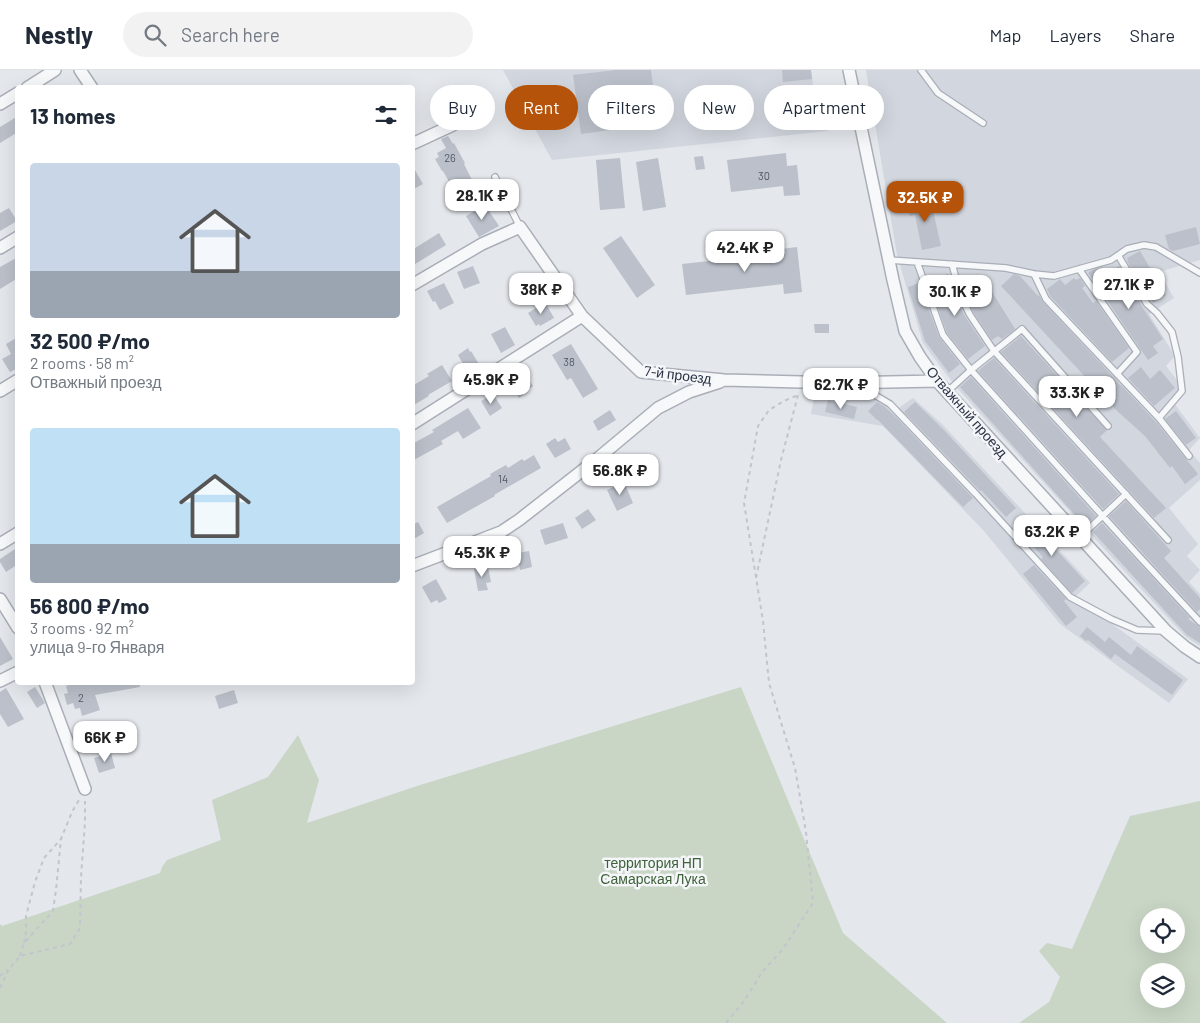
<!DOCTYPE html>
<meta charset="utf-8">
<style>
:root{--surface:#fff;--page:#f2f2f3;--text:#1f2937;--muted:#747a83;--line:#e0e1e3;--accent:#b45309}
body{margin:0;font-family:Barlow,sans-serif;background:var(--page);color:var(--text);height:100vh;display:flex;flex-direction:column;font-size:19px;white-space:nowrap}
*{box-sizing:border-box;margin:0}
p{font-size:16px;color:var(--muted)}
.icon{flex:none;width:28px;height:28px;fill:none;stroke:currentColor;stroke-width:2;stroke-linecap:round;stroke-linejoin:round}
.map{position:relative;flex:1;overflow:hidden}
.drawer{position:absolute;left:15px;top:15px;width:400px;height:600px;display:flex;flex-direction:column;background:var(--surface);border-radius:5px;box-shadow:0 5px 20px #0002}
.drawer>*{flex:none}
.top-card{position:absolute;left:430px;top:15px;width:475px;height:45px;display:flex;gap:10px}
.fabs{position:absolute;left:1140px;top:838px;display:grid;gap:10px}
.fabs a{display:grid;place-items:center;width:45px;height:45px;border-radius:50%;background:var(--surface);box-shadow:0 5px 20px #0002;font-size:25px}
.price{position:absolute;translate:-50% -42px;padding:0 11px;border-radius:10px;background:#fff;color:#222;font-size:16px;line-height:32px;filter:drop-shadow(0 1px 2px #0008)}
.price::after{content:'';position:absolute;left:50%;top:30px;width:15px;height:11px;margin-left:-8px;background:inherit;clip-path:polygon(0 0,100% 0,50% 100%)}
.price.selected{background:var(--accent);color:#fff}
ul{padding:0;list-style:none}
li{display:grid;align-content:center;gap:10px;height:265px;padding:0 15px}
li span{display:grid;place-items:center;height:155px;border-radius:5px;color:#555}
li>.icon{margin-inline-start:auto}
span .icon{width:90px;height:90px;fill:#fffc;stroke-width:1}
li b{font-size:21px}
h2{display:flex;justify-content:space-between;align-items:center;height:60px;padding:0 15px;font-size:21px}
.chip{padding:0 18px;border-radius:22px;background:var(--surface);box-shadow:0 5px 20px #0002;font-size:18px;line-height:45px}
.chip.selected{background:var(--accent);color:#fff}
header{display:flex;align-items:center;gap:30px;box-sizing:border-box;height:70px;padding:0 25px;background:var(--surface);border-bottom:1px solid var(--line)}
header strong{font-size:24px}
nav{display:flex;gap:28px;margin-inline-start:auto;font-size:18px}
.search{width:350px;height:45px;background:var(--page);display:flex;align-items:center;gap:12px;box-sizing:border-box;padding:0 18px;border-radius:28px;color:var(--muted);font-size:19px}
.map>svg:first-child{display:block}
</style>
<header>
<strong>Nestly</strong>
<div class="search"><svg class="icon" aria-label="search" viewBox="0 0 24 24"><circle cx="10" cy="10" r="6"/><path d="M15 15l6 6"/></svg>Search here</div>
<nav><a>Map</a><a>Layers</a><a>Share</a></nav>
</header>
<div class="map">
<svg width="1200" height="953" viewBox="0 0 1200 953">
<rect width="100%" height="100%" fill="#e4e7ec"/>
<path fill="#d2d6de" d="M503 0H811L814 22 824 21 828 61 552 90Z
M866 0H1200V190L1159 202 1174 228 1149 244 1175 286 1166 296 1182 317 1171 329 1200 368 1189 380 1200 393V410L1169 438 1198 474 1187 486 1200 500 1189 512 1200 524V576L1186 567 1130 507 958 319 943 300 923 273 897 185Z
M815 321 879 326 897 339 913 328 942 354 1090 513 1075 527 1188 609 1169 633 1060 554 984 461 883 356 811 344Z"/>
<path fill="#c9d6c5" fill-rule="evenodd" d="M741 617 843 863 947 953H0V854L2 856 160 803 162 797 167 790 221 770 212 730 268 707 298 665 319 710 307 753 417 716Z
M1200 731V953H1019L1049 932 1060 907 1039 881 1047 873 1072 879 1130 746ZM1176 846V874H1149V846ZM1176 901V929H1149V901Z"/>
<path fill="#bbc0ca" d="M616 0H651L658 55 631 58 630 51 617 52 618 59 581 64 573 5Z
M782 0H811L812 9 783 12Z
M18 46V62L0 73V57Z
M448 66 453 74 454 73 465 93 464 94 475 116 457 126 443 101H442L435 89 439 87 437 83 446 78 441 69Z
M786 83 787 96 797 95 800 125 784 126 783 116 731 122 727 90Z
M703 86 705 99 696 100 694 87Z
M620 88 625 138 600 140 596 90Z
M658 88 666 137 643 141 636 92Z
M412 95 423 114 412 120Z
M930 127 941 176 922 180 915 145 910 146 907 132Z
M485 135 499 156 479 167 466 146Z
M9 138 17 151 0 161V143Z
M1196 157 1200 174 1173 181 1169 179 1165 165Z
M439 163 446 175 412 196V180Z
M621 166 655 215 637 228 603 178Z
M797 177 802 222 784 224 783 214 686 225 682 194 782 183 781 179Z
M1140 181 1166 225 1153 233 1127 191 1128 190 1127 188Z
M18 187V208L0 219V197Z
M473 196 480 213 464 219 457 202Z
M1119 196 1143 238 1163 269 1153 276 1158 283 1148 290 1104 226 1109 223 1098 207 1093 210 1088 203 1092 200 1102 197 1106 204Z
M948 204 958 235 959 234 966 248 985 276 968 289 947 263 928 210Z
M1014 204 1020 206 1038 226 1039 225 1043 232 1105 298 1120 315H1121L1157 353 1198 404 1185 414 1172 396 1170 398 1145 366 1116 340 1001 216Z
M1074 208 1076 210 1080 208 1085 216 1082 218 1093 233 1096 231 1129 278 1112 292 1050 226 1047 219 1059 210 1060 209 1065 215Z
M444 213 454 233 440 240 435 231 433 232 427 221Z
M919 213 939 267 960 294 949 303 925 271 908 217Z
M989 217 1015 259 1002 269 998 266 992 270 974 243 967 229Z
M545 232 554 248 540 256 539 254 536 256 528 243Z
M814 254H829V263H815Z
M505 257 515 275 501 283 491 264Z
M1021 266 1107 360 1100 367 1166 438 1154 448 1001 282Z
M18 267V298L10 302 2 289 11 284 6 274Z
M571 274 598 319 583 328 571 308 567 310 552 285Z
M468 278 470 282 471 281 479 294 467 301 458 285Z
M994 288 1119 424 1103 439 978 301Z
M442 295 452 311 428 325 429 326 412 336V316L429 306 427 304Z
M1141 297 1150 309 1160 300 1175 318 1154 336 1128 308Z
M524 303 533 316 527 320 528 322 519 328 513 318 516 317 512 310Z
M971 307 1096 446 1086 455 1085 454 1084 455 960 317Z
M493 324 502 338 490 346 481 331Z
M828 330 857 337 854 349 825 342Z
M877 332 885 337 898 349 973 428 963 437 878 350H877L868 341Z
M915 332 944 360 1016 438 1006 447 981 420 980 421 904 342Z
M468 338 481 358 463 369 458 361 441 371 443 374 412 391V374L434 362 432 360Z
M610 340 616 350 598 361 593 351Z
M1176 341 1196 368 1186 375 1165 349Z
M555 368 558 372 565 368 571 379 555 388 546 374Z
M534 385 541 398 494 425 495 426 447 453 437 437 491 406 490 404 506 395 508 398 522 389 524 391Z
M624 412 633 433 617 441 607 420Z
M1126 431 1171 481 1164 488 1200 528V539L1197 542 1109 446Z
M588 439 596 450 582 459 575 448Z
M1029 450 1085 511 1072 523 1041 489 1043 487 1026 468 1025 469 1018 461Z
M418 452 424 463 412 470V455Z
M563 453 568 468 545 475 540 460Z
M1102 453 1190 548 1188 549 1200 557V573L1187 565 1093 462Z
M18 477V494L6 502 0 492V489Z
M529 481 532 497 520 500 519 494 510 496 507 485Z
M1034 495 1066 529 1064 531 1077 547 1066 556 1023 504Z
M488 497 491 512 486 513 488 520 478 521 474 499Z
M436 509 447 529 439 533 437 530 431 533 422 517Z
M1087 557 1105 572 1109 567 1131 585 1137 576 1183 610 1172 625 1115 584 1111 589 1088 570 1086 571 1080 566Z
M0 567 13 589 0 596Z
M76 612H139L140 617 95 625 100 640 82 646 80 638 75 639 73 633 67 635 64 624 68 623 66 616Z
M35 617 45 633 37 638 27 622Z
M6 618 24 649 8 657 0 644V622Z
M234 620 238 633 219 639 215 626Z
M111 683 115 698 99 703 94 688Z"/>
<g fill="none" stroke-linecap="round" stroke-linejoin="round">
<g stroke="#a9aeb7" stroke-width="8">
<path id="lane" d="M921 0 938 23 983 53
M495 107 520 157
M1118 185 1147 234 1157 243 1172 262 1178 287 1182 321 1159 348
M889 190 1006 198 1034 204 1054 206 1111 190 1127 179 1144 175 1156 177 1200 203
M917 192 943 265 971 300 1137 484 1200 552
M952 194 961 227 970 245 994 281 1168 470
M1079 199 1137 282 1117 304
M1034 204 1046 229 1159 348 1189 386
M846 316 856 320 870 322 890 334 976 424 1070 527 1111 549 1137 560 1164 561
M947 322 971 300 1022 259 1108 356
M1080 467 1126 424"/>
</g>
<g stroke="#a9aeb7" stroke-width="14">
<path id="street" d="M80 0 92 18
M849 0 893 210 905 261 920 287 937 311 1166 561 1185 577 1200 587
M27 18 55 0
M0 34 18 23
M412 74 453 55
M0 178 18 167
M412 215 482 174 520 157 582 246 641 302 724 310 840 313 937 311
M0 321 18 310
M412 354 582 246
M0 474 18 463
M412 496 501 462 519 450 597 389 658 338 689 322 720 312
M0 529 18 558
M0 611 18 602
M45 612 85 719"/>
</g>
<path stroke="#c2c5cb" stroke-width="2" stroke-dasharray="4 4" stroke-linecap="butt" d="M756 508 781 390 798 325
M24 873 26 862V846L35 812 44 788 61 769
M20 886 24 873 53 841 56 820 61 769 72 742 80 728
M0 906 7 900
M0 918 9 899 20 886 70 874 80 858 81 807 85 752V731
M726 953 744 931 763 901 783 879 813 833 806 762 795 698 769 613 763 551 744 433 758 356 769 340 784 331 798 325 799 323"/>
<use href="#lane" stroke="#f7f8fa" stroke-width="5.5"/>
<use href="#street" stroke="#f7f8fa" stroke-width="11"/>
</g>
<g text-anchor="middle" stroke-width="5" stroke-linejoin="round" paint-order="stroke">
<g font-size="11" fill="#4f5766">
<text x="450" y="92">26</text>
<text x="764" y="110">30</text>
<text x="569" y="296">38</text>
<text x="503" y="413">14</text>
<text x="81" y="632">2</text>
</g>
<g font-size="14" fill="#2b3445" stroke="#f4f6f9">
<text transform="translate(678 305) rotate(7)" y="5">7-й проезд</text>
<text transform="translate(967 342) rotate(49)" y="5">Отважный проезд</text>
</g>
<g font-size="14" fill="#3f6138" stroke="#f4f6f9">
<text x="653" y="798">территория НП<tspan x="653" dy="16">Самарская Лука</tspan></text>
</g>
</g>
</svg>
<div class="fabs">
<a><svg class="icon" aria-label="locate" viewBox="0 0 24 24"><circle cx="12" cy="12" r="6"/><path d="M12 2v4M12 18v4M2 12h4M18 12h4"/></svg></a>
<a><svg class="icon" aria-label="layers" viewBox="0 0 24 24"><path d="M12 4l9 5-9 5-9-5zM3 14l9 5 9-5"/></svg></a>
</div>
<b class="price" style="left:482px;top:151px">28.1K ₽</b>
<b class="price selected" style="left:925px;top:153px">32.5K ₽</b>
<b class="price" style="left:745px;top:203px">42.4K ₽</b>
<b class="price" style="left:1129px;top:240px">27.1K ₽</b>
<b class="price" style="left:541px;top:245px">38K ₽</b>
<b class="price" style="left:955px;top:247px">30.1K ₽</b>
<b class="price" style="left:491px;top:335px">45.9K ₽</b>
<b class="price" style="left:841px;top:340px">62.7K ₽</b>
<b class="price" style="left:1077px;top:348px">33.3K ₽</b>
<b class="price" style="left:620px;top:426px">56.8K ₽</b>
<b class="price" style="left:1052px;top:487px">63.2K ₽</b>
<b class="price" style="left:482px;top:508px">45.3K ₽</b>
<b class="price" style="left:105px;top:693px">66K ₽</b>
<div class="top-card">
<a class="chip">Buy</a>
<a class="chip selected">Rent</a>
<a class="chip">Filters</a>
<a class="chip">New</a>
<a class="chip">Apartment</a>
</div>
<section class="drawer">
<h2>13 homes<svg class="icon" aria-label="filters" viewBox="0 0 24 24"><path d="M4 7h16M4 17h16"/><circle cx="9" cy="7" r="2"/><circle cx="15" cy="17" r="2"/></svg></h2>
<ul>
<li><span style="background:linear-gradient(#c9d6e8 70%,#9aa5b1 0)"><svg class="icon" aria-label="home" viewBox="0 0 24 24"><path d="M3 11l9-7 9 7M6 9v11h12V9"/></svg></span><div><b>32 500 ₽/mo</b><p>2 rooms · 58 m²</p><p>Отважный проезд</p></div></li>
<li><span style="background:linear-gradient(#bfe0f5 75%,#9aa5b1 0)"><svg class="icon" aria-label="home" viewBox="0 0 24 24"><path d="M3 11l9-7 9 7M6 9v11h12V9"/></svg></span><div><b>56 800 ₽/mo</b><p>3 rooms · 92 m²</p><p>улица 9-го Января</p></div></li>
</ul>
</section>
</div>
